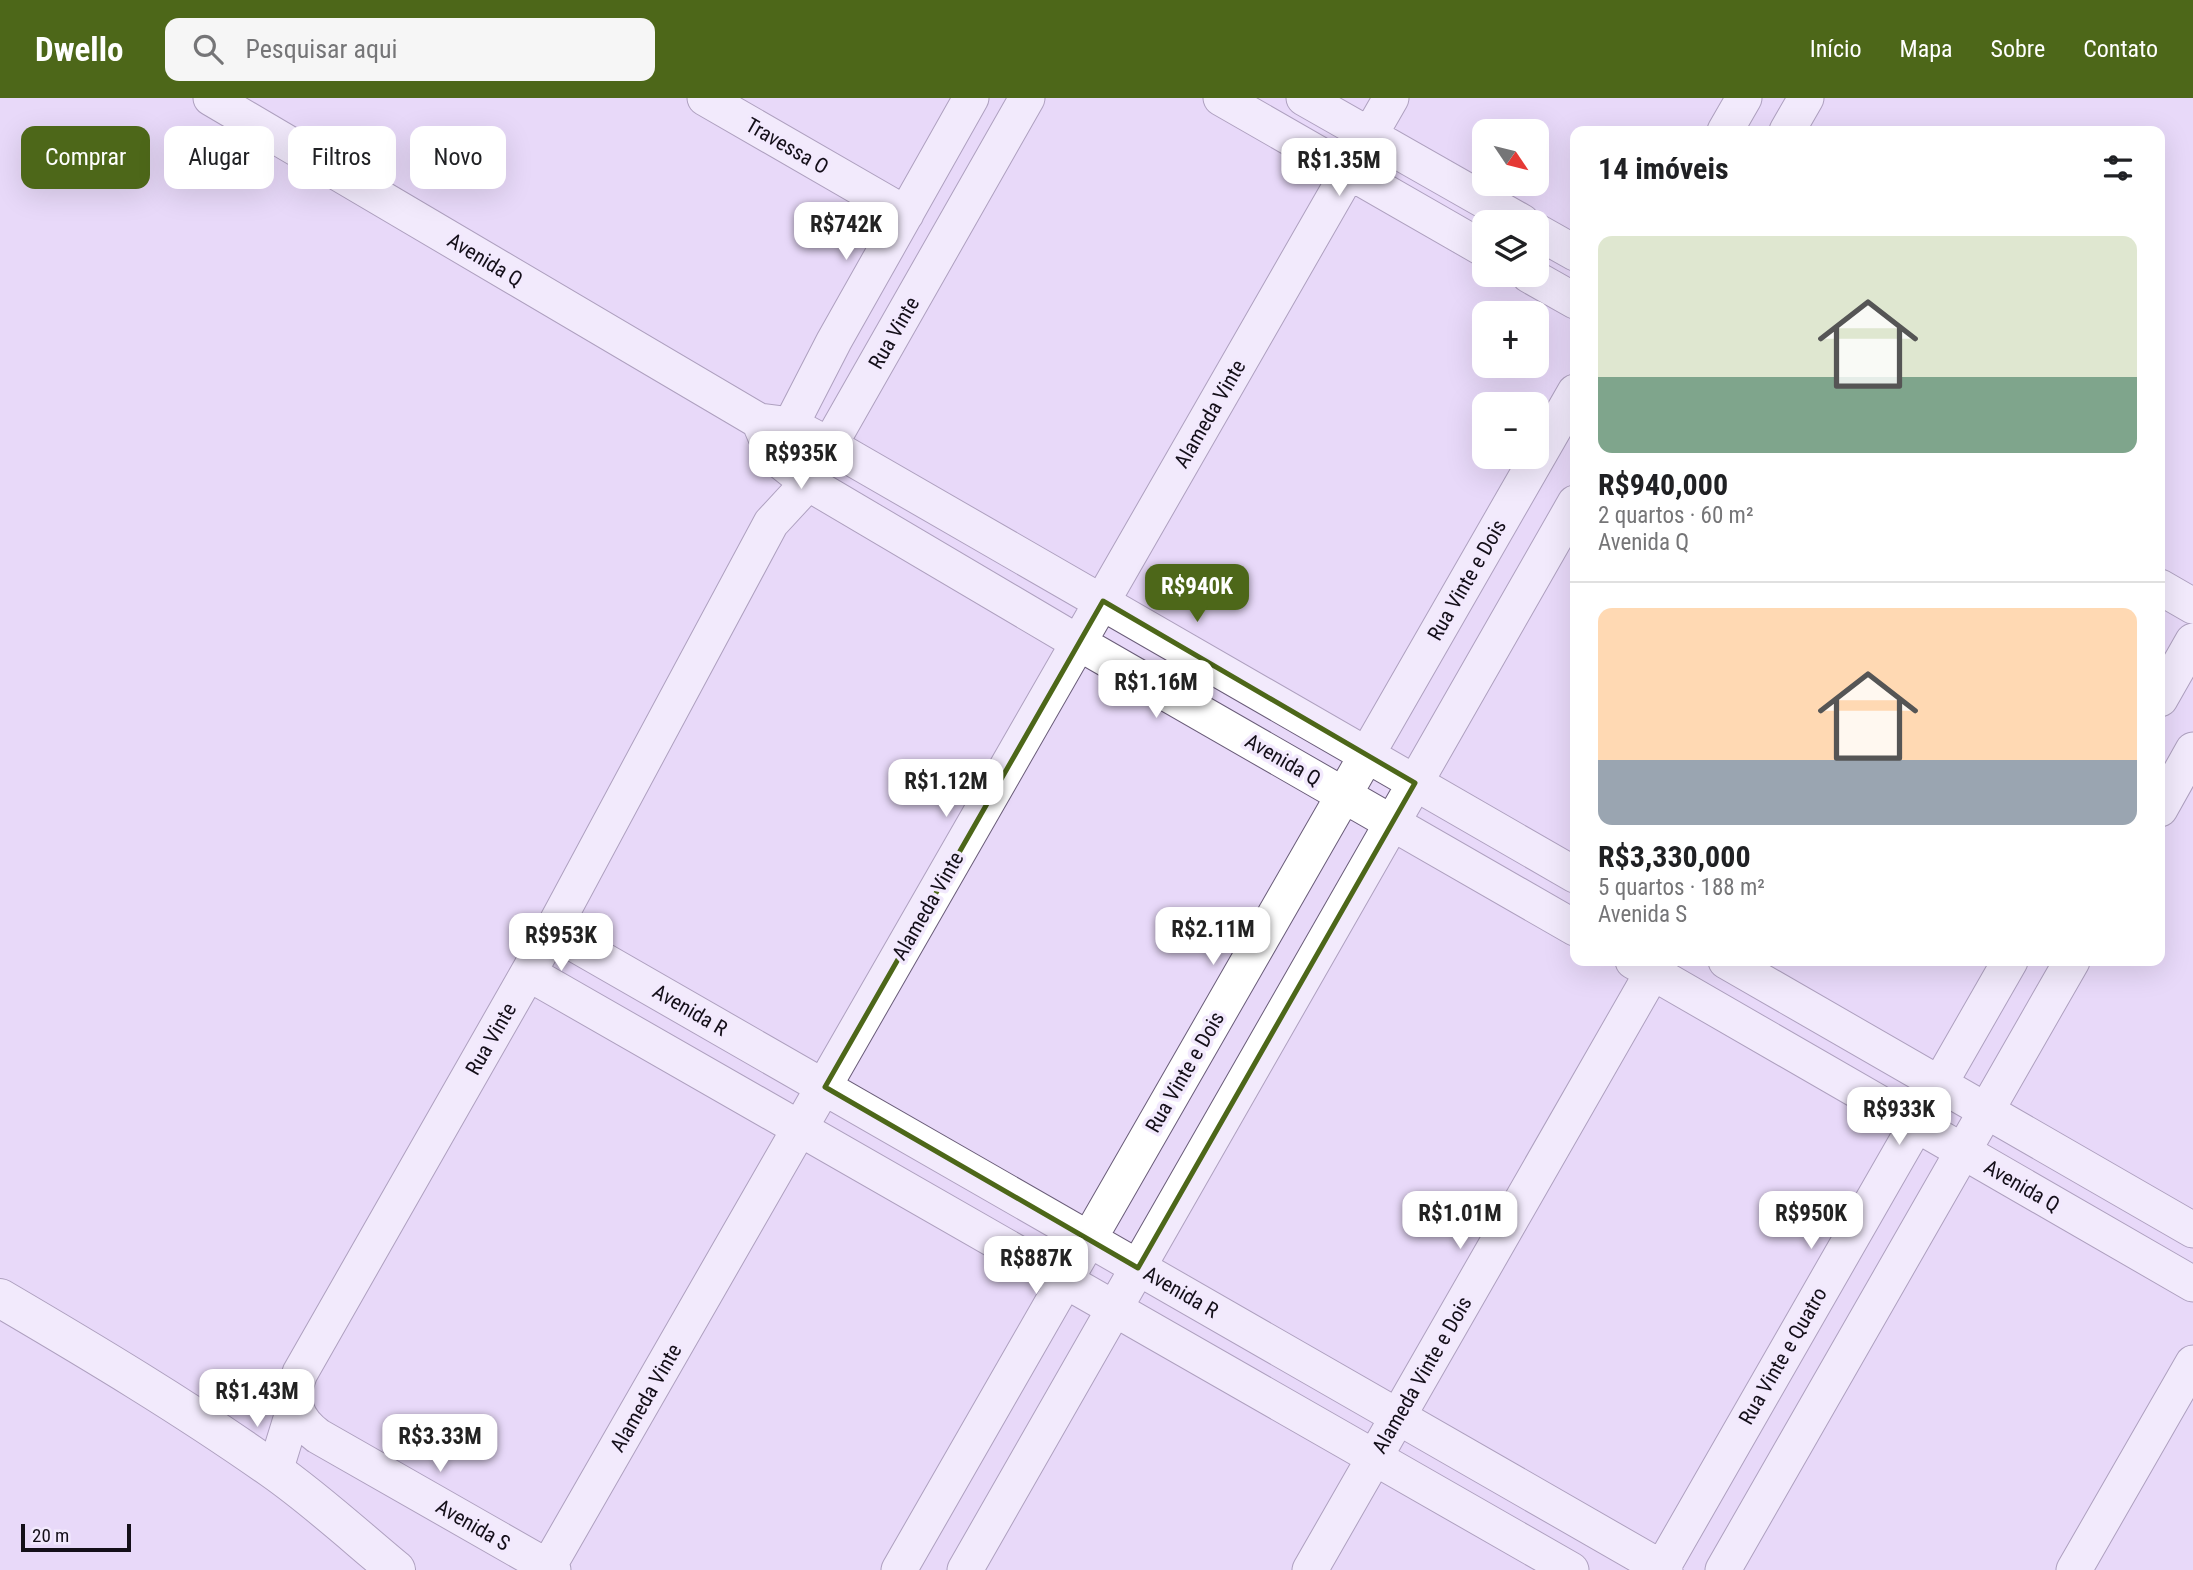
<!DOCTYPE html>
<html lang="pt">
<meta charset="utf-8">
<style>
:root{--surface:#fff;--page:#f6f6f6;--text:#202124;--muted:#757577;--line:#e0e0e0;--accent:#4d6719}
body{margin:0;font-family:"Roboto Condensed",sans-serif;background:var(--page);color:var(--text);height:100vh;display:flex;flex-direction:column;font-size:26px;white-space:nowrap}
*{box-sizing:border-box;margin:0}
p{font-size:23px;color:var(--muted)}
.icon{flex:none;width:38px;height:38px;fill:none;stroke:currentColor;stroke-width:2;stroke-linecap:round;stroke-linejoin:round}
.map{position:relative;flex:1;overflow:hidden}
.panel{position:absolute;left:1570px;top:28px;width:595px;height:840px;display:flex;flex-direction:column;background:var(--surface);border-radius:14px;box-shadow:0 7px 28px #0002}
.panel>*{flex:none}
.banner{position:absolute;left:21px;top:28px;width:665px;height:63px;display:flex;gap:14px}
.needle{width:46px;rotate:125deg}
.fabs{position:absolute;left:1472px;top:21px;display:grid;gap:14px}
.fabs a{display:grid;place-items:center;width:77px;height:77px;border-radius:14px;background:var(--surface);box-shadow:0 7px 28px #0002;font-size:35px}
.scale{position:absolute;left:21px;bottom:18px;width:110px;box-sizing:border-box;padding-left:7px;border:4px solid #140f19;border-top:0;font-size:19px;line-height:24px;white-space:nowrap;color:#140f19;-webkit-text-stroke:5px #f2e9fd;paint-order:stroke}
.price{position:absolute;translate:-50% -60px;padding:0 16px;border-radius:14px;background:#fff;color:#222;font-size:23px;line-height:46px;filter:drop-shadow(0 2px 4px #0008)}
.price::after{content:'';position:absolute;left:50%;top:42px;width:21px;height:16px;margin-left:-10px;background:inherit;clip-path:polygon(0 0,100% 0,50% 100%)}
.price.on{background:var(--accent);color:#fff}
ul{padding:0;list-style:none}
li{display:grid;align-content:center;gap:14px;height:371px;padding:0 28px}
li+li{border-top:2px solid var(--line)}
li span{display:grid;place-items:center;height:217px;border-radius:14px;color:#555}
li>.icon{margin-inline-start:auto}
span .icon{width:126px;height:126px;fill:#fffc;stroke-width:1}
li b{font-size:30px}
h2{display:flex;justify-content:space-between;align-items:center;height:84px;padding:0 28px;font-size:30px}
.pill{padding:0 24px;border-radius:14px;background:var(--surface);box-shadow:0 7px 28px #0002;font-size:24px;line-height:63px}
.pill.on{background:var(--accent);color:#fff}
header{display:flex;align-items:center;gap:42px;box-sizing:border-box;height:98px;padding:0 35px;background:var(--accent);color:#fff}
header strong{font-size:33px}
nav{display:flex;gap:38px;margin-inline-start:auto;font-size:24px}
.search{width:490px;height:63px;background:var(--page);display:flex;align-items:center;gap:18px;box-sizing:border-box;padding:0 24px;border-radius:14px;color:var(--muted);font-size:26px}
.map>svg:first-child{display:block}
</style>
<header>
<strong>Dwello</strong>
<div class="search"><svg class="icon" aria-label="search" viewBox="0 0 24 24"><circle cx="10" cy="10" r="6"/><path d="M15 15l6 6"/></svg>Pesquisar aqui</div>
<nav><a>Início</a><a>Mapa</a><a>Sobre</a><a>Contato</a></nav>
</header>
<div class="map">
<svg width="2193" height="1472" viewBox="0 0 2193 1472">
<rect width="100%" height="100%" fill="#e8d9f9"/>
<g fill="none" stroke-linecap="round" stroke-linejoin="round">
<g stroke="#695c78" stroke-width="37">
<path id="street" d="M211 0 759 323 791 327 829 347 1575 777
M705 0 906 116
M1221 0 1484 151
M1304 0 1522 124
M1725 33 1744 0
M1787 33 1806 0
M1536 133 1575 155
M1529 177 1575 203
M759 323 774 358 808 385 1079 545 1575 830
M781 346 834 243 971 0
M2160 489 2193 508
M2160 601 2193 543
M2160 711 2193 652
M552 833 1665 1472
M1633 863 2193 1186
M1726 863 2193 1132
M528 875 1571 1472
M275 1373 295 1308
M548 1469 1391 0
M553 1472 318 1338C295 1321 289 1302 300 1275L552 833 771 425 808 385 1027 0
M899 1472 1575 294
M965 1472 1575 405
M1310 1472 1659 863
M1661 1472 2010 863
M1723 1472 2072 863
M2074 1472 2193 1265"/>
</g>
<g stroke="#695c78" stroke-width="40">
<path id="secondary" d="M0 1200C92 1254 184 1309 272 1371 315 1401 355 1438 396 1472"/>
</g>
<use href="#street" stroke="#fff" stroke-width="35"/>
<use href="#secondary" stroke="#fff" stroke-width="38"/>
</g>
<path d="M0 0H2193V1472H0ZM1103 503 1415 685 1138 1170 825 989Z" fill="#e8d9f9" fill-opacity=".55" fill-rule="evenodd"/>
<path fill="none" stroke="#4d6719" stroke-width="5" stroke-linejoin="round" d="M1103 503 1415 685 1138 1170 825 989Z"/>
<g text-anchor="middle" stroke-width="7" stroke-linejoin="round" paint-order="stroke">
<g font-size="21" fill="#140f19" stroke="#f2e9fd">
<text transform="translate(787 48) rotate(30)" y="7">Travessa O</text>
<text transform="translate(485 162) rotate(31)" y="7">Avenida Q</text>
<text transform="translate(894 235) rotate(-60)" y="7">Rua Vinte</text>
<text transform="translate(1210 316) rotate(-60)" y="7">Alameda Vinte</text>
<text transform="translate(1467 482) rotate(-60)" y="7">Rua Vinte e Dois</text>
<text transform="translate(1283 662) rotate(30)" y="7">Avenida Q</text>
<text transform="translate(928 808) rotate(-60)" y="7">Alameda Vinte</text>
<text transform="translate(690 912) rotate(30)" y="7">Avenida R</text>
<text transform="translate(491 941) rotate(-60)" y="7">Rua Vinte</text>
<text transform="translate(1185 974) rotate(-60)" y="7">Rua Vinte e Dois</text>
<text transform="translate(2022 1088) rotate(30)" y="7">Avenida Q</text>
<text transform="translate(1181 1194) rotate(30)" y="7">Avenida R</text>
<text transform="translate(1783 1258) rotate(-60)" y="7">Rua Vinte e Quatro</text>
<text transform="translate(1422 1277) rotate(-60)" y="7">Alameda Vinte e Dois</text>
<text transform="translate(646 1300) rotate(-60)" y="7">Alameda Vinte</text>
<text transform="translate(473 1427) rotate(30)" y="7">Avenida S</text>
</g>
</g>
</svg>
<div class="fabs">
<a><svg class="needle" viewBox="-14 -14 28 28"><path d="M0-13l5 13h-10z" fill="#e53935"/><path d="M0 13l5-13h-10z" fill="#757577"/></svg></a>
<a><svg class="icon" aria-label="layers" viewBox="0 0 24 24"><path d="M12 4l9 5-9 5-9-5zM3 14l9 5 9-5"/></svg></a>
<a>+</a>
<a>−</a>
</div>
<div class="scale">20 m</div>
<b class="price" style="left:1339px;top:100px">R$1.35M</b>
<b class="price" style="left:846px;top:164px">R$742K</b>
<b class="price" style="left:801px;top:393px">R$935K</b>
<b class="price on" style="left:1197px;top:526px">R$940K</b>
<b class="price" style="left:1156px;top:622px">R$1.16M</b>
<b class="price" style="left:946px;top:721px">R$1.12M</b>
<b class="price" style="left:1213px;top:869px">R$2.11M</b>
<b class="price" style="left:561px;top:875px">R$953K</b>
<b class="price" style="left:1899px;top:1049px">R$933K</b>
<b class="price" style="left:1460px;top:1153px">R$1.01M</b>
<b class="price" style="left:1811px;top:1153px">R$950K</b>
<b class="price" style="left:1036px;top:1198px">R$887K</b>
<b class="price" style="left:257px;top:1331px">R$1.43M</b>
<b class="price" style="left:440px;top:1376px">R$3.33M</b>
<div class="banner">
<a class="pill on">Comprar</a>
<a class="pill">Alugar</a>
<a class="pill">Filtros</a>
<a class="pill">Novo</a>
</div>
<section class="panel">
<h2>14 imóveis<svg class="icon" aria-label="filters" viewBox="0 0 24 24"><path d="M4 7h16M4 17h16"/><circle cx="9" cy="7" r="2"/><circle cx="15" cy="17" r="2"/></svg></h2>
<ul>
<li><span style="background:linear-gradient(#dfe7d0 65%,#7fa58c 0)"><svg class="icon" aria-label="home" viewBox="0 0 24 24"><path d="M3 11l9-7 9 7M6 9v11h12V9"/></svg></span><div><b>R$940,000</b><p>2 quartos · 60 m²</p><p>Avenida Q</p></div></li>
<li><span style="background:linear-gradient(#ffd9b3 70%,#9aa5b1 0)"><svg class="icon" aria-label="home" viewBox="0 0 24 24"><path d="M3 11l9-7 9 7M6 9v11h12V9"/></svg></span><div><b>R$3,330,000</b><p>5 quartos · 188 m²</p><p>Avenida S</p></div></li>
</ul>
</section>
</div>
